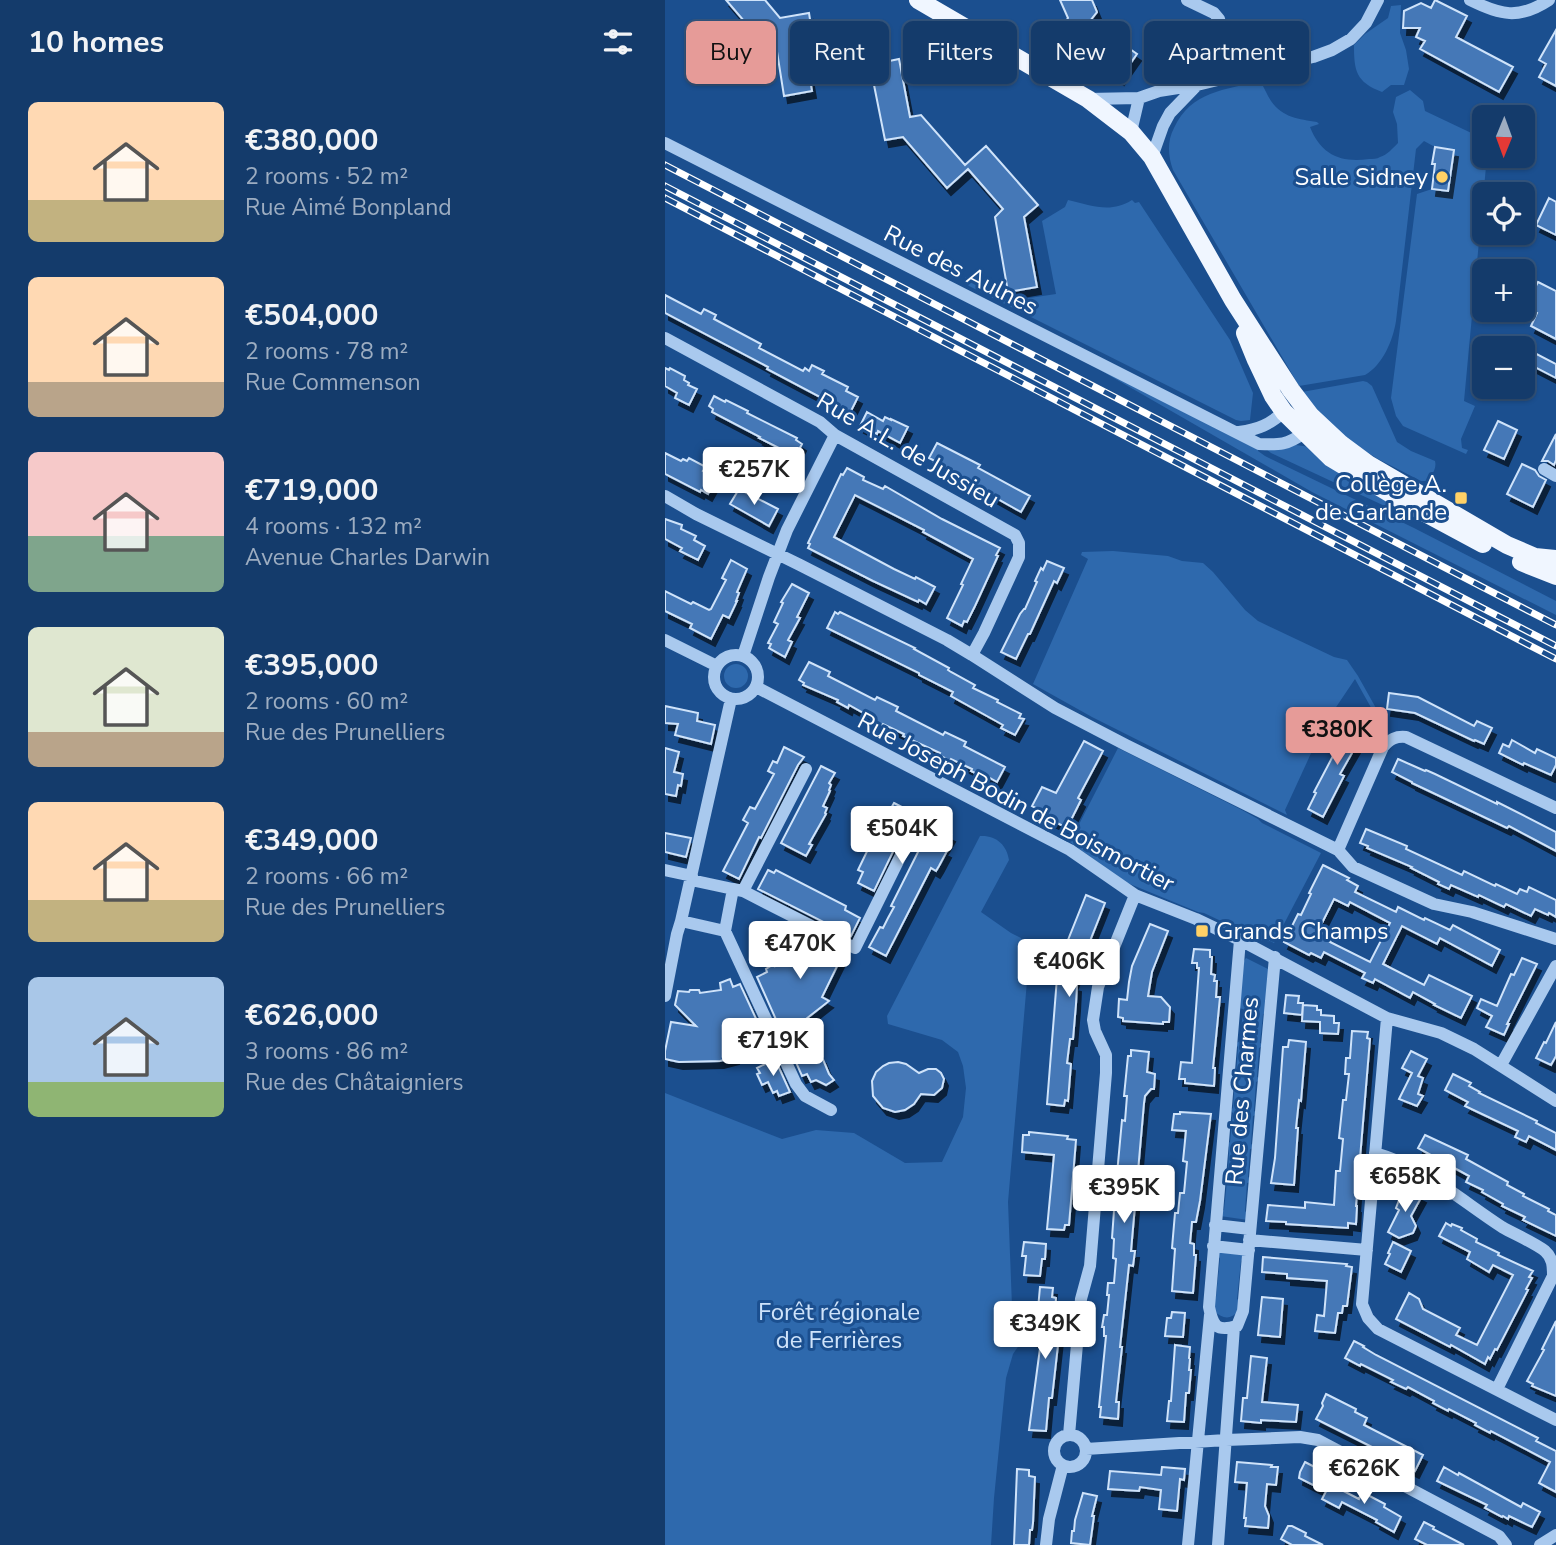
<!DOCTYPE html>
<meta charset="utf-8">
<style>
:root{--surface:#143b6b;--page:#1d4271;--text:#f1f3f6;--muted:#9dadc1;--line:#33557e;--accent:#e69b98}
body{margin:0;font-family:"Nunito Sans",sans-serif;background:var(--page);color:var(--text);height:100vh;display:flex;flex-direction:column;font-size:26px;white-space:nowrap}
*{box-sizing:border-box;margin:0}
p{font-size:23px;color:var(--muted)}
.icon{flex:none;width:38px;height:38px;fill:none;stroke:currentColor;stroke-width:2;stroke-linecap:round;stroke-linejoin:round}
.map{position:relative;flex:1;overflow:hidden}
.panel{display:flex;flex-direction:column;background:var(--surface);width:665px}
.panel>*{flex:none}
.hud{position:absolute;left:21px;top:21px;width:665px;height:63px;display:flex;gap:14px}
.needle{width:46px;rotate:181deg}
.fabs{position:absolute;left:807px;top:105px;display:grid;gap:14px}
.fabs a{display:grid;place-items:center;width:63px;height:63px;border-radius:10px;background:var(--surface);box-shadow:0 2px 5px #0004,0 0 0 2px var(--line);font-size:35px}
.price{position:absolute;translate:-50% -60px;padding:0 16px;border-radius:7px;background:#fff;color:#222;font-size:23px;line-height:46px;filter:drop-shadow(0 2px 4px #0008)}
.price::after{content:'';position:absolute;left:50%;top:42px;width:21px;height:16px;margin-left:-10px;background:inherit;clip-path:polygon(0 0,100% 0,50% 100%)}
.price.on{background:var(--accent);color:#111}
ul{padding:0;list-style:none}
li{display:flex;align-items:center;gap:21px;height:175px;padding:0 28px}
li span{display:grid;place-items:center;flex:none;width:196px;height:140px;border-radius:10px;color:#555}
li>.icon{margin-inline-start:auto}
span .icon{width:84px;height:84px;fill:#fffc;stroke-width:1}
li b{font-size:30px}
h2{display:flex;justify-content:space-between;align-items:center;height:84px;padding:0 28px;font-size:30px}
.pill{padding:0 24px;border-radius:10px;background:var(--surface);box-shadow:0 2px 5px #0004,0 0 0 2px var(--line);font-size:24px;line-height:63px}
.pill.on{background:var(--accent);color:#111}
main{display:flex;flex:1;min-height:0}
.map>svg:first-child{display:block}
</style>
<main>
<section class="panel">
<h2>10 homes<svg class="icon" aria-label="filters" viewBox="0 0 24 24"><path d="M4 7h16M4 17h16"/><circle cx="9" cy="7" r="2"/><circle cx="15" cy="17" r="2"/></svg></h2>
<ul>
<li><span style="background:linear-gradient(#ffd9b3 70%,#c2b280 0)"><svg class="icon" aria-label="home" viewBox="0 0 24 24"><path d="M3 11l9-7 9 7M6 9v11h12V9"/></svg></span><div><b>€380,000</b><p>2 rooms · 52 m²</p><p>Rue Aimé Bonpland</p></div></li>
<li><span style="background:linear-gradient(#ffd9b3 75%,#b9a48a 0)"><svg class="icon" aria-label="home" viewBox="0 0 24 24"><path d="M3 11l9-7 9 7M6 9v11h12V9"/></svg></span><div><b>€504,000</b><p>2 rooms · 78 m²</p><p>Rue Commenson</p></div></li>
<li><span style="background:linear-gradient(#f6c9c9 60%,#7fa58c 0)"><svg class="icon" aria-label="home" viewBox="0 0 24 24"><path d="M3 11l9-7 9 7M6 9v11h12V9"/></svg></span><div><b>€719,000</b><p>4 rooms · 132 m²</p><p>Avenue Charles Darwin</p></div></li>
<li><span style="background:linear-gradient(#dfe7d0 75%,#b9a48a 0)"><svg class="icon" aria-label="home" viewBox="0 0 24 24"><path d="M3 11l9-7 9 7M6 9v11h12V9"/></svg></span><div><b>€395,000</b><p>2 rooms · 60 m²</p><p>Rue des Prunelliers</p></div></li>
<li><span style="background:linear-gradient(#ffd9b3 70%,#c2b280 0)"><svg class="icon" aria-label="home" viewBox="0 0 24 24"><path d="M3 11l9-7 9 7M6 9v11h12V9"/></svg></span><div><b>€349,000</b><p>2 rooms · 66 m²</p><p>Rue des Prunelliers</p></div></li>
<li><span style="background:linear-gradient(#a9c7e8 75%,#8fb573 0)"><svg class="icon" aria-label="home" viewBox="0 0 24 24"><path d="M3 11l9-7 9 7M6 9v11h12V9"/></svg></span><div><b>€626,000</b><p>3 rooms · 86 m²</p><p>Rue des Châtaigniers</p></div></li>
</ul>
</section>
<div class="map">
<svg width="891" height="1545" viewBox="0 0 891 1545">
<defs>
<filter id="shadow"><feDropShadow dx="4" dy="7" stdDeviation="0" flood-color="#0009"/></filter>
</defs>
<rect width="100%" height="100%" fill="#1b4f8f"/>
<path fill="#2e69ad" d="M736 5 735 33 741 50 744 69 739 85H726L717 92C691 82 689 71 689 45L700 34 723 18 726 6Z
M595 81C599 87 602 95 606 101 618 118 634 119 652 122L654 124 645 127C656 155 676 163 704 159 708 159 712 159 715 157 722 155 728 148 733 143L732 124 728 112 731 97 745 90 758 101 760 111 819 139V156H822L799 401 810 406 796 439 797 448 803 450 801 454 738 426 731 416 726 398 752 194 767 189 783 191 789 150 770 147 759 141 751 149 731 321C728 340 718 365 700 375L634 386 508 170C503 156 502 141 509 128 526 91 560 90 595 81Z
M403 200C426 205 445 214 467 200L470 203 474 202 565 340 588 393 585 420 576 421 571 420 304 286 300 282V277L345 301 391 294 377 221 400 207Z
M435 370 593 448V451L600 456 749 528 891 601V615L647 492Z
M698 381 702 382 707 386 732 442 746 451 770 461C772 468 767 476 762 481H756L713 459 692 446 660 420 637 392Z
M631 445 645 447 729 501 726 508H724L606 453 601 449Z
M448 551 503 556 517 561 538 563 548 572 580 610 593 621 669 657 682 660 693 676 721 726 718 729 690 679 659 725 620 810 622 815 427 717 368 684 423 559 416 555 417 552Z
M59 676a12 12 0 1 1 24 0a12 12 0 1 1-24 0Z
M453 748 575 809 593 819 597 823 656 853 609 943 605 941 600 942 588 936 589 933 573 925 571 928 539 913 533 912 460 882 405 842Z
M315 836C331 835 342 845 344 860L316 912 346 933 356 938 364 958 343 1202 347 1306 359 1338 348 1354 341 1378 329 1498 326 1545H0V1093L117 1139 151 1130 189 1133 240 1163 277 1162 298 1117 301 1088 298 1066 293 1052 277 1040 223 1024 222 1016Z
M581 958 605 970 602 1012 598 1014 595 1043 599 1045 594 1048 592 1077 596 1079 591 1082 589 1111 593 1113V1114L588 1116 586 1144 590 1146V1148L585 1149 583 1177 587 1180V1182L582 1183 580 1211 583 1214V1220L555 1216 556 1211 559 1210 562 1181 559 1177 563 1176 564 1147 561 1144 565 1142 568 1113 565 1110 568 1108 570 1079 567 1077V1075H571L573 1047 570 1044 575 1041 578 1009 573 1008 579 961Z
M552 1252 580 1255V1259L576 1261 572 1299 576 1302 574 1311C565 1320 558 1319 549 1311L548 1299 551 1297 555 1258 551 1256Z"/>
<path fill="#4478b7" stroke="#cfe3fa" stroke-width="2" fill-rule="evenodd" filter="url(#shadow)" d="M61 0H100L115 18 144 13 147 32 137 33 147 91 119 96 110 39 97 42Z
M395 0H427L432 12 425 21 472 54 455 78 392 34 403 18Z
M770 0 802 16 791 37 848 67 834 92 755 49 760 41 751 37 755 28H738L739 11 756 3 766 8Z
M891 30V86L874 77 881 64 874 60Z
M234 59 245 117 256 115 300 165 321 146 373 205 359 217 372 287 343 292 330 217 338 209 303 169 282 188 238 137 220 140 205 65Z
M770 147 789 150 783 191 767 189 770 164H767Z
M884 198 891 202V235L871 225Z
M873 282 891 291V339L866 326 872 313 860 307Z
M0 295 36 314 39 309 51 315 49 319 96 344 94 348 138 371 140 368 144 371 147 365 159 371 157 374 183 387 181 391 193 397 185 413 102 369 103 367 0 313Z
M858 347 891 364V378L858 361Z
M0 368 4 370 5 368 20 376 19 380 24 383 23 385 32 389 24 405 10 398 12 393 0 386Z
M49 396 60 402 61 400 83 411 82 413 132 438 131 440 137 444 129 459 115 452 116 449 94 438 95 437 47 412 48 409 44 406Z
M202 412 218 421 220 417 226 420V419L243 427 235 443 213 431 212 434 195 426Z
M833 421 852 430 839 459 819 450Z
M891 434V460L889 465 883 461H877Z
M272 443 315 465 313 468 365 496 356 512 324 494 325 493 269 462 270 461 264 458Z
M0 453 16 461 18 459 22 461 24 458 41 467 38 471 52 478 43 494 36 490 35 492 0 474Z
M857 464 870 470 874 476 881 480 868 507 842 494Z
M182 468 199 477 198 480 218 489 220 486 277 519 335 548 331 555 333 556 310 606 302 622 299 621 297 626 282 618 298 585 296 584 308 559 258 532 259 530 190 495 169 537 229 569 250 579 251 577 270 587 261 604 254 600 253 602 208 581 143 548 145 544 143 543 157 514 176 474 178 475Z
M74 489 113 509 104 526 65 504Z
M0 519 17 525 16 529 31 536 29 540 40 546 33 560 15 551 17 548 0 539Z
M66 560 82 569 72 592 74 593 71 601H72L64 618 58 615 46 639 25 628 27 624 0 611V591L26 604 28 602 44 610 46 609 61 580 57 578Z
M382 561 399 568 392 583 389 581 365 634H363L351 659 336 652 355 614 359 609H360L372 582 370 581 376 568 378 570Z
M127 584 144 593 132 617 135 618 123 640 127 642 120 657 104 648 106 644 103 643 113 624 109 622 118 603 116 602Z
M170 612 173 614 175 612 250 648 249 649 284 668 283 670 286 672 310 685 308 688 333 700 332 702 356 714 354 718 359 719 350 735 336 728 338 725 286 696 288 692 254 675V673L162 628Z
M144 662 165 672 163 676 210 700 212 697 233 707 231 711 278 735 280 732 301 742 299 746 340 767 332 782 323 777 322 779 306 771 307 769 286 759 285 761 274 755 275 753 238 736 239 734 218 724 217 726 206 720 207 718 184 705 183 708 172 702 173 700 138 685 139 683 134 680Z
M724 693 753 697 809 726 812 721 827 728 819 744 810 740 809 741 750 713 722 709Z
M0 706 33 713 32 721 50 725 46 744 10 735 13 724 0 723Z
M687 718 703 725 675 774 679 776 658 817 643 809 651 793 649 792 669 754 667 753 670 746Z
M847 740 870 753 872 749 891 758V765L886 775 859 763 858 765 834 753 838 744 844 747Z
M419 741 438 751 413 798 416 800 402 828 376 815 378 812 367 806 377 787 391 793Z
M119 747 139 757 133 765 96 838 94 837 74 879 58 871 83 823 78 820 85 807 90 809 109 774 103 771 108 761 112 763Z
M0 748 14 752 9 772 18 774 16 786 13 785 11 796 0 794Z
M733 759 760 771 761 770 770 774 832 804V802L891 832V851L844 826 842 828 747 783V782L727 772Z
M156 766 170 773 164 783 166 785 164 790 165 791 158 806 162 808 160 813 161 814 144 844 147 845 141 856 116 843Z
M229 803 281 830 280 832 286 835 278 849 282 851 274 866 271 871 266 868 221 956 204 947 215 927 218 928 223 918 229 907 226 906 260 838 253 835 248 829H241L237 833 209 891 193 883 198 872 193 870 208 839Z
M701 829 742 846 741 849 797 875 799 871 830 886 831 884 852 894 855 889 862 892 864 887 891 900V917L884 913 883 915 870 909 866 916 841 904 839 907 814 895 813 897 786 885 784 889 773 884 774 882 746 868 747 867 702 848 703 846 695 843Z
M0 833 26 838 21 857 0 852Z
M658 865 684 878 682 880 693 886 690 892 731 912 733 907 759 920 760 918 785 930 788 925 835 950 827 966 775 938 772 944 737 926 718 964 759 985 764 975 807 996 796 1018 769 1005 770 1004 748 992 745 998 710 979 708 983 697 978 700 973 659 952 656 958 646 953 644 955 619 942 633 914 636 915 646 894 644 893ZM669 899 683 906 685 902 725 923 705 962 665 942 667 938 653 931Z
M103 870 109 873 111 870 181 906 180 910 195 918 186 936 93 889Z
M421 895 440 903 408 984 412 985 411 1004 408 1039H405L402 1063 406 1064 403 1101 400 1100 399 1106 382 1104 393 965Z
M485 924 503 931 487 972 483 996 496 997 505 1007 504 1022H498V1024L458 1021V1018L453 1017 454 999 462 1000 464 982 467 966Z
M138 931 179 952 157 997 164 1001 132 1026 117 1033 92 977 102 972 101 969 109 964 110 966 126 950 125 948 130 941H132Z
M529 949 545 950V957H547L546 974 550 975 549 981H552L551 997H555L548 1068H550L549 1086 520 1083V1079H514L516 1062 527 1063 534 968H532V963H527Z
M857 958 872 964 842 1024H844L839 1035 821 1027 827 1016 812 1008 816 999 832 1006 846 974 849 975Z
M65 979 68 987 75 984 104 1047 96 1050 94 1045 69 1051 70 1057 55 1061 14 1062 0 1059V1051L6 1022 31 1026 10 1005 13 991 24 992 25 990H34L35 993 56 990 55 983Z
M621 995 634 996 633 1003H638L637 1015 619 1013Z
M638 1005 652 1006V1010H656V1015L669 1016V1023H674L673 1034 655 1033V1022L637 1021Z
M891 1022V1056L886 1065 871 1058 879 1042 881 1043Z
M687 1031 703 1032 702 1038 705 1039 691 1206H692L691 1224 683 1223V1228L621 1224V1222L601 1221 603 1205 640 1208V1202L669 1205 671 1171H675L678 1139 674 1138 678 1100H681L684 1074H680L681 1058H685Z
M624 1040 641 1042 636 1101 634 1100 631 1128H633L629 1185 606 1183 610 1158 618 1047H623Z
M141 1045 144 1050 147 1049 152 1059 157 1057 164 1074 169 1080 161 1085 151 1080 146 1082 142 1074 137 1076 130 1060 134 1058 130 1050Z
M466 1050 484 1052 482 1072 490 1074 489 1089H486L480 1096 479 1103 466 1251H470L468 1266 464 1265 455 1347H457L451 1402H454L453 1419 435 1417 436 1407H434L441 1336H439V1327H437L439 1315H442L444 1295H442L443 1283H449L451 1259 448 1258 449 1239 447 1238 450 1197H453L456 1174H452L457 1120 460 1121 462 1096H459L463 1056H466Z
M746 1051 762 1059 753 1076 758 1078 753 1094 758 1096 752 1106 734 1099 747 1073 737 1068Z
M110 1059 125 1092 114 1096 112 1091 108 1093 103 1082 97 1085 92 1074 95 1073 92 1068Z
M233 1062 241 1064 254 1073 263 1069H271L276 1073 279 1079 277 1088 269 1095 256 1094 249 1104 240 1110 230 1112 218 1108 208 1096 207 1081 211 1072 218 1066 224 1063Z
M788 1074 806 1083 804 1086 815 1092 814 1093 872 1121 871 1123 891 1133V1150L864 1136 861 1142 850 1137 853 1131 800 1106 803 1102 780 1090Z
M515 1112 546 1114 535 1201 531 1222H527L526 1233 525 1243 529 1244V1255H531L528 1293 507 1291 510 1249 507 1248 510 1213H513L515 1193H519L522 1162 518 1161 521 1131 507 1130 509 1114H515Z
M364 1132 403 1136 402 1139 411 1140 404 1225H400L399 1230 382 1229 389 1155 357 1152 358 1135H364Z
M760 1135 803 1155 801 1159 843 1182 842 1185 859 1194 858 1196 884 1209 883 1211 891 1215V1236L858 1220 860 1217 837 1206 838 1204 817 1192 818 1190 801 1182 804 1176 753 1148Z
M739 1187 757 1196 746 1216 751 1226 748 1233 734 1238 723 1232 734 1210 731 1208Z
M781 1223 786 1226 787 1224 797 1228 796 1230 812 1239 811 1242 834 1253 833 1255 868 1271 864 1277 867 1278 861 1289 863 1290 832 1350 830 1349 825 1359 823 1357 820 1364 786 1345 785 1347 731 1319 744 1293 754 1299 758 1309 795 1328 791 1335 812 1345 848 1275 828 1265 824 1272 802 1259 805 1252 774 1236Z
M359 1242 381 1244 380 1259H377L375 1276 359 1275 361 1256H357Z
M728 1242 746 1251 736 1272 720 1264 725 1254 723 1253Z
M598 1257 682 1264 681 1266 687 1267 682 1306H678L677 1313H673L670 1333 650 1331 652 1315 659 1316 662 1281 622 1278V1274L597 1272Z
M375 1287 388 1288 387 1297 391 1298 389 1322H392V1336H394L387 1398H384L381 1431 364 1430 376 1341 369 1340 370 1327 389 1310 373 1309Z
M597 1297 618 1299 615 1337 593 1335Z
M507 1312 520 1313 518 1337 500 1336 502 1318H506Z
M891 1321V1396L867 1386 868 1384 862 1381 879 1350 877 1349Z
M689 1341 699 1346 698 1347 711 1355 873 1438 871 1441 891 1451V1492L874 1483 885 1462 826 1431 825 1433 810 1425 811 1423 784 1409 783 1411 768 1403 769 1401 743 1387 741 1389 726 1382 728 1380 696 1364 695 1366 680 1358Z
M510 1345 525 1347 524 1358 525 1359 524 1370H526L524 1393H521L519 1422 502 1421 504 1401H506Z
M586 1356 602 1358 597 1402 633 1405 631 1422 596 1420V1423L576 1421 578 1398H582Z
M661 1394 691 1409 690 1412 702 1418 699 1425 758 1455 750 1471 728 1460 729 1458 651 1419 658 1406 657 1403Z
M572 1462 607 1465 606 1467H613L611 1485 602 1484 600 1506 604 1516 603 1528 580 1526 581 1518H579L582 1483 570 1482Z
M640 1462 663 1474 656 1489 634 1478 635 1472Z
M497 1467 520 1469 519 1480 515 1479 512 1511 494 1509 496 1490 475 1487 474 1491 443 1489 445 1471 496 1475Z
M779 1467 793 1475 794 1473 856 1507 858 1503 875 1512 867 1527 844 1516 843 1519 838 1516 837 1517 820 1508 822 1505 772 1481Z
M352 1469 364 1470V1476L370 1477 368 1523 367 1530H365L364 1545H349Z
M665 1484 694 1499 697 1492 720 1504 719 1507 736 1517 729 1532 711 1522 712 1520 677 1502 674 1508 657 1499Z
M418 1493 432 1496 427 1516H429L425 1545 406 1543 407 1531H409L410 1520Z
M759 1522 769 1527 768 1529 799 1545H762L750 1539Z
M623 1526H627L641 1533 640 1536 658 1545H627L616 1539Z"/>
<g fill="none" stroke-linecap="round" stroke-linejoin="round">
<path stroke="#a9c9ee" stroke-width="12" d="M522 0 549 13 554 19 569 75
M805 0C835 15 854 20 884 0
M423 99 474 98 494 91 532 85 648 57 667 50 686 39 701 23 713 0
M466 132 474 98
M0 143 594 444C615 445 622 445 639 433
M487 157 498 126 505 113 532 85
M0 338 155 422 170 435 350 535 354 543V557L319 633 307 655
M574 432C595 429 603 425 619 412
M879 469 891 476
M0 496 31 514 135 565 282 640 307 655 390 708 461 745 673 850 688 867 769 904 807 912 891 939
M0 640 52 666
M49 677a22 22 0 1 1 44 0a22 22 0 1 1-44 0Z
M78 656 104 577 122 530 170 435
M91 687 405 850 470 895 531 919 575 940 722 1018 776 1033 809 1049 891 1101
M673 850 718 747C725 739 731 736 741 737L891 808
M0 870 27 876
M26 880 68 889 60 931 16 921 66 699
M68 889 78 891 190 948 245 837
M78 891 141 769
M60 931 131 1084 140 1096 166 1110
M575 940 544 1307C548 1326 551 1332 572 1326L578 1311 610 957
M0 996 12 934 16 921
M722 1018 697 1304 703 1318 713 1329 891 1420
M836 1065 891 966
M710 1153C760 1167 794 1199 837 1227 849 1234 870 1243 880 1251 888 1258 888 1267 888 1276L832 1389
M550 1225 585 1229
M584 1240 702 1250
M548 1246 584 1250
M389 1451a16 16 0 1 1 32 0a16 16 0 1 1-32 0Z
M404 1435 416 1299 425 1266 441 1073V1055L430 1031 428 1020 433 987 470 895
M421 1449 561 1440 635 1437 653 1440 834 1536 841 1545
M381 1545 384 1519 398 1465
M523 1545 545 1315
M553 1545 569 1327
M875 1545 891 1535"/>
<path stroke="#f0f6ff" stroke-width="18" d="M253 0 423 99 466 132 487 157 568 300 626 390 645 415 676 444 703 464 842 545 870 557 891 559
M580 333 591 360 608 396 619 412 666 458 736 500 818 544
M856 562 891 576"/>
<g stroke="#fff" stroke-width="7">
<path id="rail" d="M0 165 891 625
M0 186 891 646
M0 198 891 659"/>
</g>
<use href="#rail" stroke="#1b4f8f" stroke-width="4.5" stroke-dasharray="13" stroke-linecap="butt"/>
</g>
<g fill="#ffd166" stroke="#1b4f8f" stroke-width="2.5">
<circle cx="777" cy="177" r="7"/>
<rect x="789" y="491" width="14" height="14" rx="3.5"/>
<rect x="530" y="924" width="14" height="14" rx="3.5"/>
</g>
<g text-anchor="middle" stroke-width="6" stroke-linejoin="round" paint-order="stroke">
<g font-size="24" fill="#fff" stroke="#1b4f8f" text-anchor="end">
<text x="763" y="185">Salle Sidney</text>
<text x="782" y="492">Collège A.<tspan x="782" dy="28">de Garlande</tspan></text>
<text x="551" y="939" text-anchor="start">Grands Champs</text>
</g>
<g font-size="24" fill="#fff" stroke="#1b4f8f">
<text transform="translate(296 270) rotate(27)" y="8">Rue des Aulnes</text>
<text transform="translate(243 450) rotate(30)" y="8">Rue A.L. de Jussieu</text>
<text transform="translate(351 802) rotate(28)" y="8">Rue Joseph Bodin de Boismortier</text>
<text transform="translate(577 1091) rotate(-85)" y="8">Rue des Charmes</text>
</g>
<g font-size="24" fill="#cfe3fa" stroke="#1b4f8f">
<text x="174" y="1320">Forêt régionale<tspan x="174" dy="28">de Ferrières</tspan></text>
</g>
</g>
</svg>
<div class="fabs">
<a><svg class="needle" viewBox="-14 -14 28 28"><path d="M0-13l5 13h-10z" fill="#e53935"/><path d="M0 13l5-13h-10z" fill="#9dadc1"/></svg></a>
<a><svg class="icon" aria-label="locate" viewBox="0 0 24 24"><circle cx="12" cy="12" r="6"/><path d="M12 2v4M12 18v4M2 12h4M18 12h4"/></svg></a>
<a>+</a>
<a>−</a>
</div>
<b class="price" style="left:89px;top:507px">€257K</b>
<b class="price on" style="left:672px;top:767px">€380K</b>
<b class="price" style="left:237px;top:866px">€504K</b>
<b class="price" style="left:135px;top:981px">€470K</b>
<b class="price" style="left:404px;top:999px">€406K</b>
<b class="price" style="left:108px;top:1078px">€719K</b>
<b class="price" style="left:740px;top:1214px">€658K</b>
<b class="price" style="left:459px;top:1225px">€395K</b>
<b class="price" style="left:380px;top:1361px">€349K</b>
<b class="price" style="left:699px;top:1506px">€626K</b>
<div class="hud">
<a class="pill on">Buy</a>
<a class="pill">Rent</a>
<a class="pill">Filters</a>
<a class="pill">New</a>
<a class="pill">Apartment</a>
</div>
</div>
</main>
